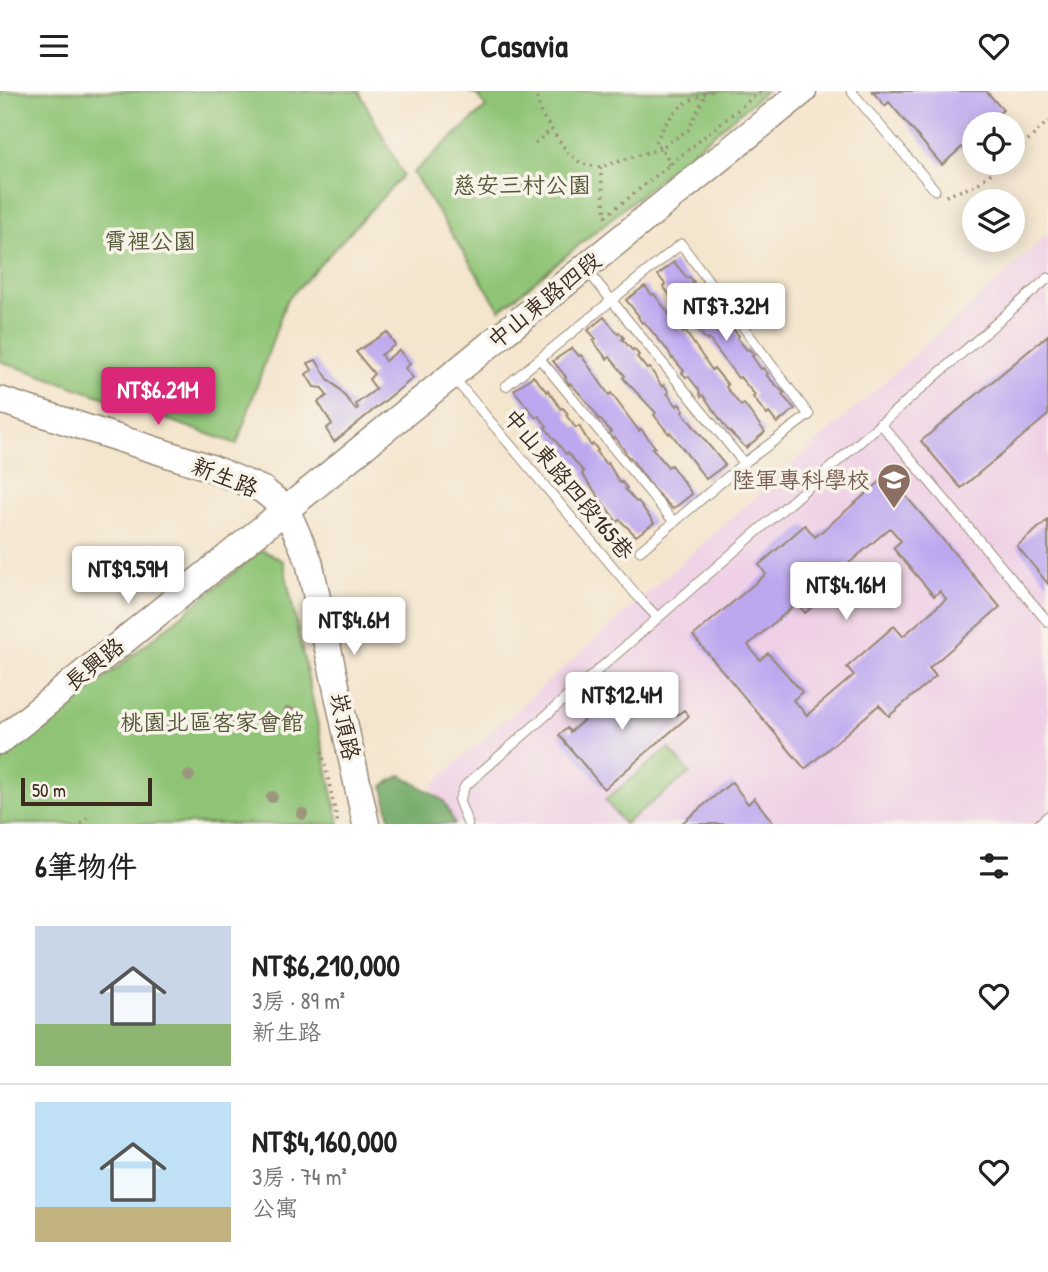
<!DOCTYPE html>
<html lang="zh-TW">
<meta charset="utf-8">
<style>
:root{--surface:#fff;--page:#f6f6f6;--text:#222;--muted:#767676;--line:#e0e0e0;--accent:#db2777}
body{margin:0;font-family:"Patrick Hand","LXGW WenKai TC",sans-serif;background:var(--page);color:var(--text);height:100vh;display:flex;flex-direction:column;font-size:26px;white-space:nowrap}
*{box-sizing:border-box;margin:0}
p{font-size:23px;color:var(--muted)}
.icon{flex:none;width:38px;height:38px;fill:none;stroke:currentColor;stroke-width:2;stroke-linecap:round;stroke-linejoin:round}
.map{position:relative;height:733px;overflow:hidden}
.sheet{display:flex;flex-direction:column;background:var(--surface);flex:1}
.sheet>*{flex:none}
.controls{position:absolute;left:962px;top:21px;display:grid;gap:14px}
.controls a{display:grid;place-items:center;width:63px;height:63px;border-radius:50%;background:var(--surface);box-shadow:0 4px 18px #0003;font-size:35px}
.scale{position:absolute;left:21px;bottom:18px;width:131px;box-sizing:border-box;padding-left:7px;border:4px solid #3b2a1e;border-top:0;font-size:19px;line-height:24px;white-space:nowrap;color:#3b2a1e;-webkit-text-stroke:5px #f7f3e8;paint-order:stroke}
.price{position:absolute;translate:-50% -60px;padding:0 16px;border-radius:7px;background:#fff;color:#222;font-size:23px;line-height:46px;filter:drop-shadow(0 2px 4px #0008)}
.price::after{content:'';position:absolute;left:50%;top:42px;width:21px;height:16px;margin-left:-10px;background:inherit;clip-path:polygon(0 0,100% 0,50% 100%)}
.price.selected{background:var(--accent);color:#fff}
ul{padding:0;list-style:none}
li{display:flex;align-items:center;gap:21px;height:175px;padding:0 35px}
li+li{border-top:2px solid var(--line)}
li span{display:grid;place-items:center;flex:none;width:196px;height:140px;border-radius:0px;color:#555}
li>.icon{margin-inline-start:auto}
span .icon{width:84px;height:84px;fill:#fffc;stroke-width:1}
li b{font-size:30px}
h2{display:flex;justify-content:space-between;align-items:center;height:84px;padding:0 35px;font-size:30px}
header{display:flex;justify-content:space-between;align-items:center;height:91px;padding:0 35px;background:var(--surface);font-size:32px;font-weight:700}
.map>svg:first-child{display:block}
</style>
<header><svg class="icon" aria-label="menu" viewBox="0 0 24 24"><path d="M4 6h16M4 12h16M4 18h16"/></svg>Casavia<svg class="icon" aria-label="heart" viewBox="0 0 24 24"><path d="M12 20l-8-8c-3-5 5-10 8-4 3-6 11-1 8 4z"/></svg></header>
<div class="map">
<svg width="1048" height="733" viewBox="0 0 1048 733">
<rect width="100%" height="100%" fill="#f7f3e8"/>
<filter id="ink" filterUnits="userSpaceOnUse"><feTurbulence type="fractalNoise" baseFrequency=".0143" numOctaves="2"/><feDisplacementMap in="SourceGraphic" scale="14" xChannelSelector="R" yChannelSelector="G"/><feConvolveMatrix kernelMatrix="1 2 1 2 8 2 1 2 1" color-interpolation-filters="sRGB"/></filter>
<filter id="wash" filterUnits="userSpaceOnUse"><feTurbulence type="fractalNoise" baseFrequency=".00686" numOctaves="4" result="noise"/><feDisplacementMap in="SourceGraphic" scale="28" xChannelSelector="R" yChannelSelector="G"/><feGaussianBlur stdDeviation="1.57" result="paint"/><feColorMatrix in="noise" values="0 0 0 0 0 0 0 0 0 0 0 0 0 0 0 0 0 1.4 0 .05"/><feComposite in="paint" operator="in"/></filter>
<g filter="url(#wash)">
<rect width="100%" height="100%" fill="#f4e5cd"/>
<path fill="#efd0e6" d="M1048 142V733H445L432 694 1001 187Z"/>
<path fill="#8fc476" stroke="#65774a" stroke-width="2" d="M0 0H359L403 84 286 210 237 353 0 270Z
M466 0H766L500 219 413 82 486 16 477 4Z
M262 459 283 470 339 733H0V672Z
M669 657 690 682 624 733 605 709Z"/>
<path fill="#73aa67" stroke="#576a42" stroke-width="2" d="M401 684 444 710 455 733H391L383 695Z"/>
<g id="blocks">
<path fill="#bda8f0" fill-rule="evenodd" d="M872 0H986L1003 19 1000 21 1010 33H975V72L962 56 942 74 889 11 885 15Z
M674 171 687 187 689 186 694 191 692 193 702 204 704 203 709 209 707 210 717 223 720 221 724 227 722 229 732 240 734 239 739 245 737 247 747 259 749 258 754 264 752 265 761 278 763 277 768 283 766 284 784 302 782 304 795 318 777 332 769 322 767 324 753 306 755 304 740 286 738 287 709 248 707 250 693 232 695 230 680 211 677 213 663 195 665 193 658 184Z
M645 195 652 204 654 203 683 242 685 240 712 279 714 277 728 294 726 296 741 315 744 313 765 341 746 357 727 338 703 304 701 306 699 299 688 285 686 286 682 282 684 280 673 267 672 268 669 261 644 231 642 232 638 226 639 225 626 209Z
M604 226 618 243 619 241 624 247 622 248 633 260 634 258 639 264 637 266 647 278 650 277 662 296 664 294 669 301 667 302 677 315 679 313 684 319 682 321 725 374 706 388 670 341 669 343 654 324 656 322 623 287 625 285 610 266 607 268 593 250 596 248 588 239Z
M387 241 395 254 381 264 385 270 399 259 410 273 405 277 413 287 334 351 326 338 332 333 318 311 327 305 322 297 314 296 306 283 312 279 308 272 316 269 328 288 339 298 356 319 358 317 356 313 376 298 369 288 374 283 356 261Z
M1048 244V324L961 397 921 350Z
M572 257 579 265 581 264 609 304 611 302 639 340 641 338 655 356 652 357 668 376 671 374 692 403 673 418 654 399 630 366 628 367 625 360 615 346 613 348 609 343 611 341 600 328 599 329 596 323 581 304 570 292 569 294 565 287 566 286 553 270Z
M533 285 547 301 548 299 561 318 563 317 568 323 566 324 576 337 579 335 591 355 593 353 598 359 596 361 606 373 608 372 620 392 622 391 627 397 625 398 636 411 638 410 654 432 636 445 620 429 617 431 582 383 584 381 568 362 566 363 545 336 547 335 539 325 536 327 514 299Z
M888 384 1000 516 929 577 936 585 889 625 879 614 805 678 693 545 766 483 759 474 805 434 815 446ZM890 437 901 450 893 457 934 505 940 500 946 508 903 545 894 535 847 576 854 584 807 624 793 609 802 601 768 562 760 569 748 554 797 512 805 522 848 485 842 478Z
M1048 429V493L1017 455Z
M644 586 677 624 684 619 689 625 604 698 559 644 567 637 570 641 598 617 601 622Z
M732 691 748 713 754 707 774 733H681Z"/>
</g>
</g>
<g filter="url(#ink)">
<use href="#blocks" fill-opacity="0" stroke="#988876" stroke-width="2"/>
<g fill="none" stroke-linecap="round" stroke-linejoin="round">
<g stroke="#988876" stroke-width="11">
<path id="lane" d="M851 0 935 99
M586 178 744 372
M540 268 674 431
M453 286 640 508 658 527
M506 295 681 153 809 324 744 372 640 460
M880 332 1048 531
M468 733 459 710 465 695 1048 187
M1039 733 1048 725"/>
</g>
<g stroke="#988876" stroke-width="29">
<path id="secondary" d="M0 309 211 377 263 399 286 418 309 470 366 733
M0 650 803 0"/>
</g>
<path stroke="#988876" stroke-width="3.5" stroke-dasharray="2 5" stroke-linecap="butt" d="M535 0 541 23 568 62 582 73 600 76 659 58 688 39 706 2
M535 52 551 39
M1013 65 1048 30
M669 74 666 63 655 52C670 22 680 11 712 0
M600 76 606 125 761 0
M946 105 976 94 1004 72
M322 660 338 733
M81 733 88 726"/>
<use href="#lane" stroke="#fff" stroke-width="9"/>
<use href="#secondary" stroke="#fff" stroke-width="26"/>
</g>
<g fill="#9c977b">
<circle cx="289" cy="621" r="6"/>
<circle cx="189" cy="685" r="6"/>
<circle cx="272" cy="706" r="6"/>
<circle cx="302" cy="723" r="6"/>
</g>
</g>
<defs>
<g id="university-pin" transform="scale(1.75)"><path d="M0 17L-7.5 6A9.5 9.5 0 1 1 7.5 6Z" fill="#8d6e63" stroke="#f7f3e8"/><path d="M0-5L7-2L0 1L-7-2ZM-4 1L0 2.5L4 1V4Q0 6-4 4Z" fill="#fff"/></g>
</defs>
<g fill-rule="evenodd">
<use href="#university-pin" x="894" y="389"/>
</g>
<g text-anchor="middle" stroke-width="7" stroke-linejoin="round" paint-order="stroke">
<g font-size="23" fill="#545838" stroke="#f7f3e8">
<text x="522" y="102">慈安三村公園</text>
<text x="150" y="158">霄裡公園</text>
<text x="212" y="639">桃園北區客家會館</text>
</g>
<g font-size="23" fill="#3b2a1e" stroke="#f7f3e8">
<text transform="translate(544 209) rotate(-39)" y="8">中山東路四段</text>
<text transform="translate(225 386) rotate(22)" y="8">新生路</text>
<text transform="translate(569 393) rotate(50)" y="8">中山東路四段165巷</text>
<text transform="translate(94 573) rotate(-39)" y="8">長興路</text>
<text transform="translate(345 635) rotate(78)" y="8">崁頂路</text>
</g>
<g font-size="23" fill="#785e54" stroke="#f7f3e8" text-anchor="end">
<text x="870" y="397">陸軍專科學校</text>
</g>
</g>
</svg>
<div class="controls">
<a><svg class="icon" aria-label="locate" viewBox="0 0 24 24"><circle cx="12" cy="12" r="6"/><path d="M12 2v4M12 18v4M2 12h4M18 12h4"/></svg></a>
<a><svg class="icon" aria-label="layers" viewBox="0 0 24 24"><path d="M12 4l9 5-9 5-9-5zM3 14l9 5 9-5"/></svg></a>
</div>
<div class="scale">50 m</div>
<b class="price" style="left:726px;top:252px">NT$7.32M</b>
<b class="price selected" style="left:158px;top:336px">NT$6.21M</b>
<b class="price" style="left:128px;top:515px">NT$9.59M</b>
<b class="price" style="left:846px;top:531px">NT$4.16M</b>
<b class="price" style="left:354px;top:566px">NT$4.6M</b>
<b class="price" style="left:622px;top:641px">NT$12.4M</b>
</div>
<section class="sheet">
<h2>6筆物件<svg class="icon" aria-label="filters" viewBox="0 0 24 24"><path d="M4 7h16M4 17h16"/><circle cx="9" cy="7" r="2"/><circle cx="15" cy="17" r="2"/></svg></h2>
<ul>
<li><span style="background:linear-gradient(#c9d6e8 70%,#8fb573 0)"><svg class="icon" aria-label="home" viewBox="0 0 24 24"><path d="M3 11l9-7 9 7M6 9v11h12V9"/></svg></span><div><b>NT$6,210,000</b><p>3房 · 89 m²</p><p>新生路</p></div><svg class="icon" aria-label="heart" viewBox="0 0 24 24"><path d="M12 20l-8-8c-3-5 5-10 8-4 3-6 11-1 8 4z"/></svg></li>
<li><span style="background:linear-gradient(#bfe0f5 75%,#c2b280 0)"><svg class="icon" aria-label="home" viewBox="0 0 24 24"><path d="M3 11l9-7 9 7M6 9v11h12V9"/></svg></span><div><b>NT$4,160,000</b><p>3房 · 74 m²</p><p>公寓</p></div><svg class="icon" aria-label="heart" viewBox="0 0 24 24"><path d="M12 20l-8-8c-3-5 5-10 8-4 3-6 11-1 8 4z"/></svg></li>
</ul>
</section>
